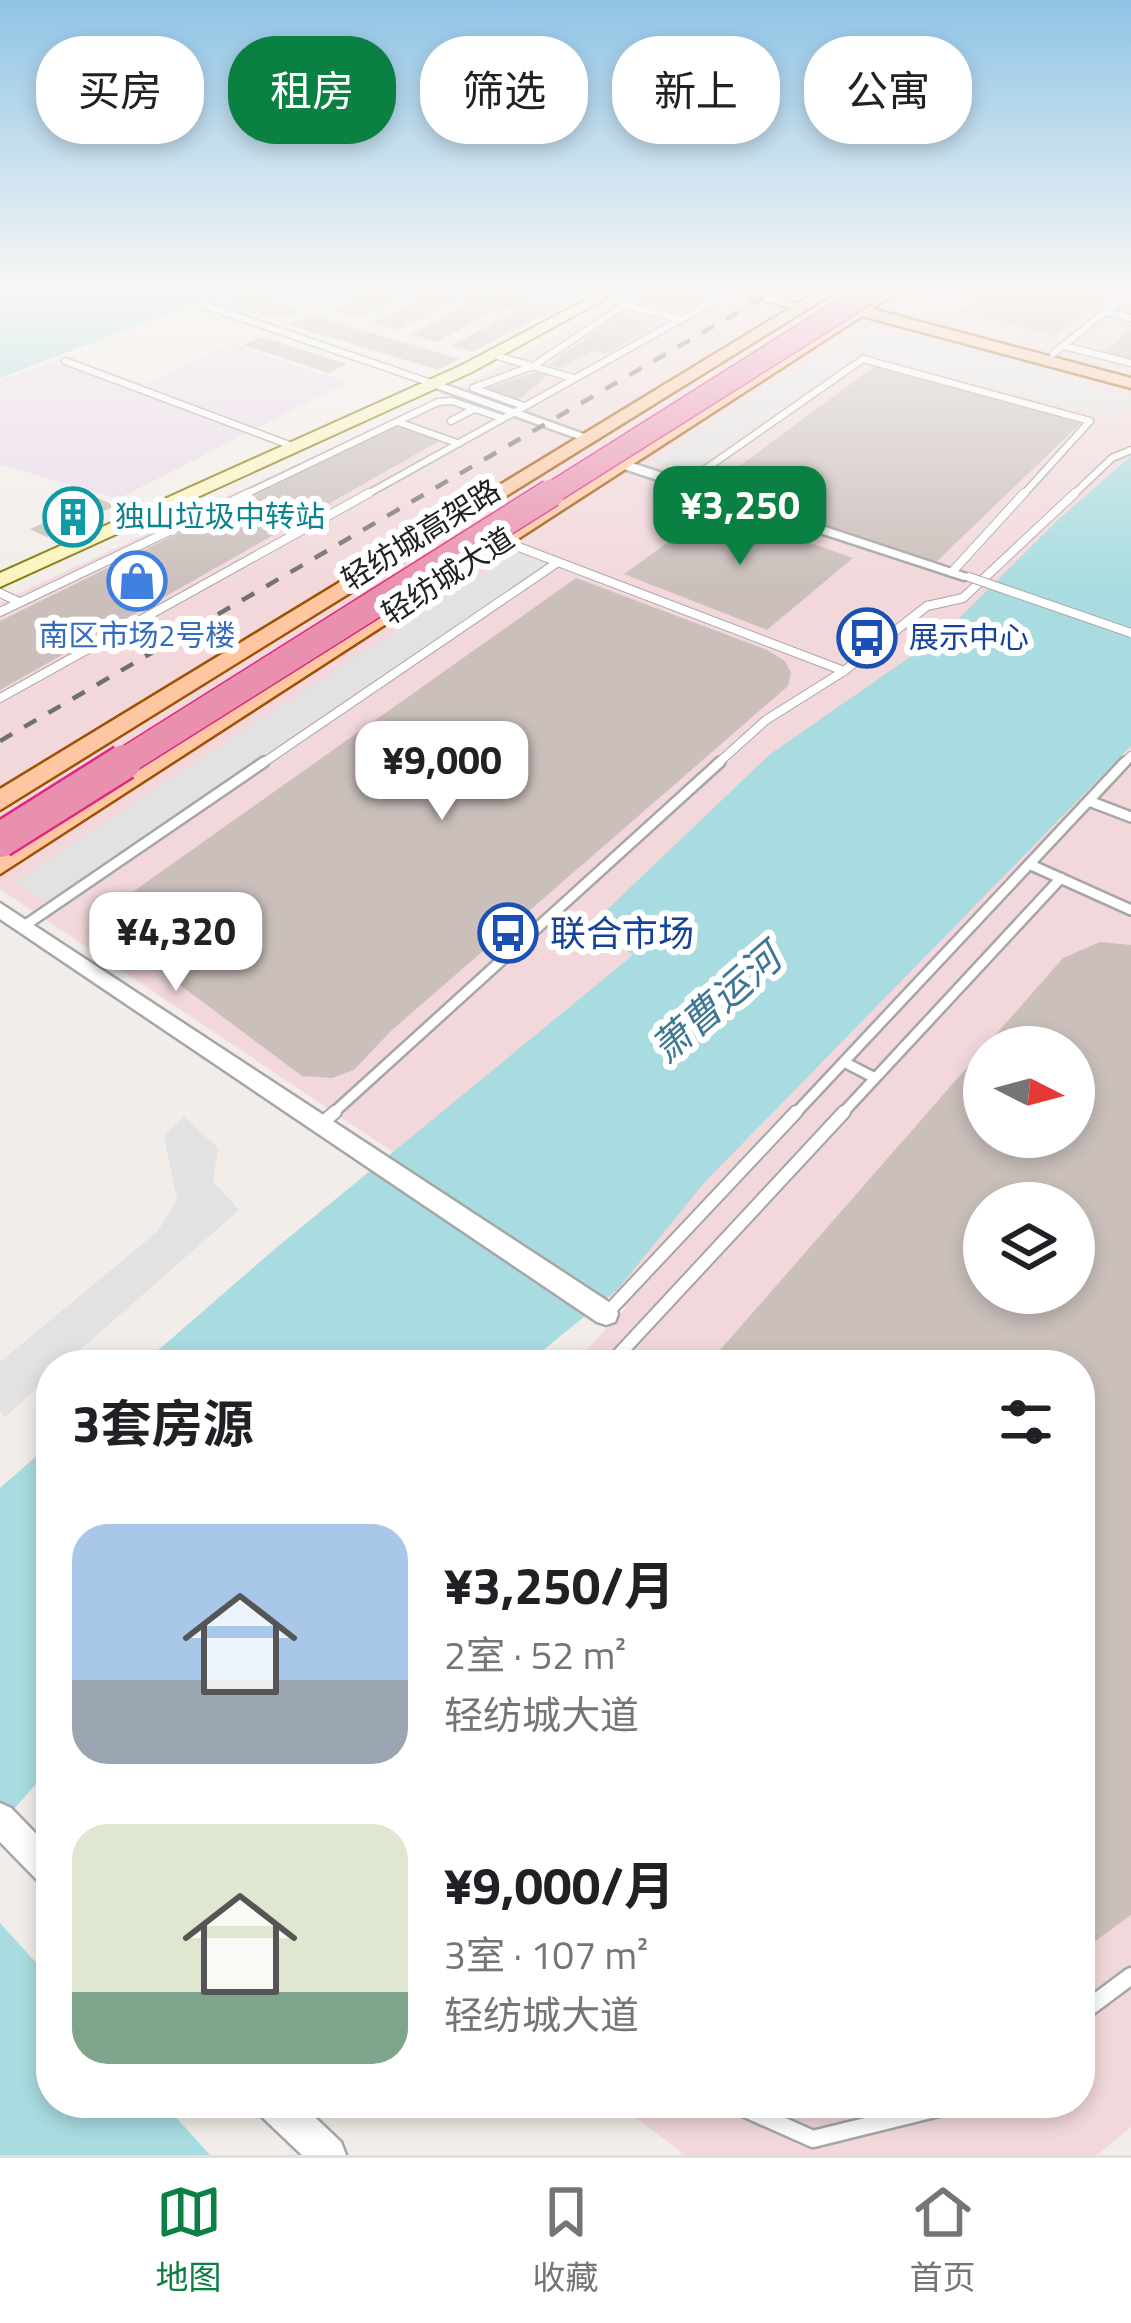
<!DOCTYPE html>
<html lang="zh">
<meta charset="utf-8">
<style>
:root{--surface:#fff;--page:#f6f6f6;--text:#202124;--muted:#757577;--line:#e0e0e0;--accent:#0b8043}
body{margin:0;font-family:"Titillium Web","Noto Sans SC",sans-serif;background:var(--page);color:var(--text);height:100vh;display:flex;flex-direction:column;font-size:45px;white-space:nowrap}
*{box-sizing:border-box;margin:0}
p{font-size:39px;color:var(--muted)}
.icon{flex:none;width:66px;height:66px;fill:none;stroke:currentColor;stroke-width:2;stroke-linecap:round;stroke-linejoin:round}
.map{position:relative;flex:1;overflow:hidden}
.side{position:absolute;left:36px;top:1350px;width:1059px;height:768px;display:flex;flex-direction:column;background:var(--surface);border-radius:48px;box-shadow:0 6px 18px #0003}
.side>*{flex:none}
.hud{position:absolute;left:36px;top:36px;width:1059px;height:108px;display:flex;gap:24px}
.needle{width:78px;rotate:96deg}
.fabs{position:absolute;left:963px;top:1026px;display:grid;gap:24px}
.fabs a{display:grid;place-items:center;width:132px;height:132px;border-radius:50%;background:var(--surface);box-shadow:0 6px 18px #0003;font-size:60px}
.price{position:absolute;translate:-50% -102px;padding:0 27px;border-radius:24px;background:#fff;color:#222;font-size:39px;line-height:78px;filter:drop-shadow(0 3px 6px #0008)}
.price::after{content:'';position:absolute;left:50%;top:72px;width:36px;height:27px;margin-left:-18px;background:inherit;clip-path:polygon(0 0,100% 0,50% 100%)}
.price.selected{background:var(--accent);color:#fff}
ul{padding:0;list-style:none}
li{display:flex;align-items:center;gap:36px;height:300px;padding:0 36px}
li span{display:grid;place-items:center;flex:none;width:336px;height:240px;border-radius:36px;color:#555}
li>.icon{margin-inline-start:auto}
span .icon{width:144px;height:144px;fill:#fffc;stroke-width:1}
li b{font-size:51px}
h2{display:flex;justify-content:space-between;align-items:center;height:144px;padding:0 36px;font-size:51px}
.chip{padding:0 42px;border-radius:48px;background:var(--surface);box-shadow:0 6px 18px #0003;font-size:42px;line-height:108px}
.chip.selected{background:var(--accent);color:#fff}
.dock{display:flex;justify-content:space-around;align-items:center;height:168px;border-top:3px solid var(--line);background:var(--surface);font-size:33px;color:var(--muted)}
.dock a{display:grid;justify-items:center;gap:6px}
.dock .selected{color:var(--accent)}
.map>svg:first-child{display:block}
</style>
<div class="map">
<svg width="1131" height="2155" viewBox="0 0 1131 2155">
<rect width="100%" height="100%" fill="#f2ede8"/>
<path fill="#f2d8db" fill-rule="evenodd" d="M645 287H1131V2127L1097 2155H685L616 2103H1080V1365H572L626 1308 0 889V602L456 390ZM984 1047H1074V1137H984ZM984 1203H1074V1293H984Z"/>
<path fill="#ebdaeb" d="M232 344 348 382 118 499 0 464V380L68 356 144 384Z"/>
<path fill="#e2e2e2" d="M918 334 1061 372 1056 377 1131 397V411L1122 409 1112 417 861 352 681 476 649 465 768 385 861 337Z
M516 552 545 564 47 902 15 882Z
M184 1117 218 1148 213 1181 239 1210 63 1365H51V1376L5 1417 0 1411V1362L158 1231 177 1199 164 1136Z"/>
<path fill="#a8dce0" d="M0 287H258L193 304 0 378Z
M1131 456V746L704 1183 618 1289 525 1365H141L276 1248 633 955 589 927 769 755 943 634 1058 520Z
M51 1443V1767L0 1825V1488Z
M0 1923 51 1979V2103H163L210 2155H0Z"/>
<path fill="#cabfbb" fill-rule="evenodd" d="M384 287H445L562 306 472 352 451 346 518 309 504 306 437 342 411 334 470 303 457 299 397 330 372 323 425 296 410 292 357 318 333 311Z
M659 287H682L712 294 681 313 637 300Z
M995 287H1117L1055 336 959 311Z
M250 294 301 310 281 319 230 302Z
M622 314 657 324 605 354 594 350 559 368 548 365Z
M311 315 460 359 438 370 289 325Z
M1131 329V361L1103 354Z
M262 337 347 364 329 373 244 345Z
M875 366 1082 422 936 562 711 487Z
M540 371 549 374 517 401 482 390Z
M398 425 441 440 0 690V621Z
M98 498 115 506 47 537 30 529Z
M714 509 853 558 767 630 624 574Z
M576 578 767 650 785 661 791 673 788 686 391 1031 354 1070 332 1078 302 1076 93 920Z
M1100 942 1131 945V1915L1080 1952V1365H707L984 1048V1137H1074V1047H985L1063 958ZM984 1203H1074V1293H984Z"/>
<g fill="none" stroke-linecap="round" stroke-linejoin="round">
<g stroke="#a6a6a6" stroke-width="9">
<path id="lane-far4" d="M696 287 726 294
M937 293 956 295 968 287
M625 305 680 319
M207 306 434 384
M1106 312 1131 318
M1064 346 1131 363
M1053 354 1131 291
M494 355 573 378
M65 361 292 446
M524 406 473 388 533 366 652 287
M451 421 474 409
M398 422 457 443
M684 484 863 359 1090 421 1022 496
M242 496 438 402 452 401 502 418
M364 496 739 287
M1072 496 1112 458 1131 450"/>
</g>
<g stroke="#a6a6a6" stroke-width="10">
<path id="lane-far3" d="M503 541 844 671
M952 572 1024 493
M0 593 19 602
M0 612 249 493
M0 698 369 493
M260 765 558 562
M716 765 766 720 844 671 927 606 963 598 1075 493
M1122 765 1131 756"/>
</g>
<g stroke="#a6a6a6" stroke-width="14">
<path id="lane-far2" d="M1089 801 1131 817
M1031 865 1131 910
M24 926 264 762
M844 1062 875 1078
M331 1115 720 762
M794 1115 1125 762
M841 1115 1061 878"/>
</g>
<g stroke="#a6a6a6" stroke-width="16">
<path id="lane-far1" d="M321 1124 335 1112
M607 1313 796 1112
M609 1365 844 1112"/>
</g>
<g stroke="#a6a6a6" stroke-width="21">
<path id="lane" d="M1080 2014 1131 1976
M732 2103 813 2139 959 2103"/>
</g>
<g stroke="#a6a6a6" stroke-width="5">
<path id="street" d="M189 287H199L211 308H203Z
M430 382H438L595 438 585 441 430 386Z
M618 461H626L976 577 964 580 618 467Z
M0 903 615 1306 618 1314 615 1322 606 1325 597 1322 0 919Z
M0 1803 11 1808 51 1849V1888L40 1883 0 1842Z
M256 2103H300L341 2142 346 2155H302L261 2116Z"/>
</g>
<g stroke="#7f7802" stroke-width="4">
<path id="secondary" d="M610 287H626L472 372 0 587V573L460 366Z
M757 287H772L767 293 809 307 802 311 751 297Z"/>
</g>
<g stroke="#9f5100" stroke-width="5">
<path id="primary" d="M825 287H843L0 810V789Z
M886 287H904L872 309 1131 378V388L862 316 0 874V851L846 312 843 305H857Z"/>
</g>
<use href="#lane-far4" stroke="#fff" stroke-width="6"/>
<use href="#lane-far3" stroke="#fff" stroke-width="8"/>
<use href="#lane-far2" stroke="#fff" stroke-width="9"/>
<use href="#lane-far1" stroke="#fff" stroke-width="12"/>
<use href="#lane" stroke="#fff" stroke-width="16"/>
<use href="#street" fill="#fff" fill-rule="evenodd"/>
<use href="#secondary" fill="#fbf4bd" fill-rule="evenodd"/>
<use href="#primary" fill="#fec7a1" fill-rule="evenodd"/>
<path stroke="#707070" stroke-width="4.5" stroke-dasharray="14 14" stroke-linecap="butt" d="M0 741 781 287"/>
<g stroke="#a6a6a6" stroke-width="10" stroke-linecap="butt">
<path id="lane-bridge" d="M969 577 1131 633"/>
</g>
<g stroke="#e02683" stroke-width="24" stroke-linecap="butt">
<path id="highway-bridge-far2" d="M547 496 878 287"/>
</g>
<g stroke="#e02683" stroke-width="30" stroke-linecap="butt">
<path id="highway-bridge-far1" d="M119 765 551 493"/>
</g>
<g stroke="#e02683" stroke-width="39" stroke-linecap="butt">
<path id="highway-bridge" d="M0 840 124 762"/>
</g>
<use href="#lane-bridge" stroke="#fff" stroke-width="8"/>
<use href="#highway-bridge-far2" stroke="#ea90af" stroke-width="21"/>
<use href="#highway-bridge-far1" stroke="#ea90af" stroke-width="27"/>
<use href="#highway-bridge" stroke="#ea90af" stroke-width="34"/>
</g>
<linearGradient id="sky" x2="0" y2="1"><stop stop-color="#8ec4e5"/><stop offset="0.49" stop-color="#f9f7f5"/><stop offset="1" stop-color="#f9f7f5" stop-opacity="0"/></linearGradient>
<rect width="1131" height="588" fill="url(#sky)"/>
<defs>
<g id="building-ring" transform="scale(3)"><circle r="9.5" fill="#fff" stroke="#0f9aa8" stroke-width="1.5"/><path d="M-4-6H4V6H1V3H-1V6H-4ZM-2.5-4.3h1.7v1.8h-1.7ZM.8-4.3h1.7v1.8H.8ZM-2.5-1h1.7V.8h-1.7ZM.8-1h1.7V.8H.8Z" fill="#0f9aa8"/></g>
<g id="shop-ring" transform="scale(3)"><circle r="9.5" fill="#fff" stroke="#3f7fe0" stroke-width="1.5"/><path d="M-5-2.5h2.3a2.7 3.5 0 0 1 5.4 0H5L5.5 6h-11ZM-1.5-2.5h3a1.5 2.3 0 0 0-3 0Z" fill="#3f7fe0"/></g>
<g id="bus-ring" transform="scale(3)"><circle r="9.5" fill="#fff" stroke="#1a4fb4" stroke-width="1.5"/><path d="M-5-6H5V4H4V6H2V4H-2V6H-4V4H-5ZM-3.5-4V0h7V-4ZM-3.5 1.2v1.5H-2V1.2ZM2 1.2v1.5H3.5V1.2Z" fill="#1a4fb4"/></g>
</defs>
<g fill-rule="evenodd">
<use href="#building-ring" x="73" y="517"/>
<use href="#shop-ring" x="137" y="581"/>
<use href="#bus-ring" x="867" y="638"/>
<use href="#bus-ring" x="508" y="933"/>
</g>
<g text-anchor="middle" stroke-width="12" stroke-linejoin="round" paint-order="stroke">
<g font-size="30" fill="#0d838f" stroke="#fff" text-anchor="start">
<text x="115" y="527">独山垃圾中转站</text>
</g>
<g font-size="30" fill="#222" stroke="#fff">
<text transform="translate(421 535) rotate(-32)" y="10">轻纺城高架路</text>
<text transform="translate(448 576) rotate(-33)" y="10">轻纺城大道</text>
</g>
<g font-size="30" fill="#366cbe" stroke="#fff">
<text x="137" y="646">南区市场2号楼</text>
</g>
<g font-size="30" fill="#164399" stroke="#fff" text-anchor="start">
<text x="909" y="648">展示中心</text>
</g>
<g font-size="36" fill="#164399" stroke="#fff" text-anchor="start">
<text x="550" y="946">联合市场</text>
</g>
<g font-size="39" font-style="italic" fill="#3f7794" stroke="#fff">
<text transform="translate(716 1003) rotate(-41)" y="14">萧曹运河</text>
</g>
</g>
</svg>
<div class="fabs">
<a><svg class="needle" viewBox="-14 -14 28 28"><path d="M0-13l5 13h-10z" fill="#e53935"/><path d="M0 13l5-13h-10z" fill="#757577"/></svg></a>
<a><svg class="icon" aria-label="layers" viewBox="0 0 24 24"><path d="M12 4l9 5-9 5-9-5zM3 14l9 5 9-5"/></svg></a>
</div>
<b class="price selected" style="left:740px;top:568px">¥3,250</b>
<b class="price" style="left:442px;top:823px">¥9,000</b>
<b class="price" style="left:176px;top:994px">¥4,320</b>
<div class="hud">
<a class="chip">买房</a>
<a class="chip selected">租房</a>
<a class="chip">筛选</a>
<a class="chip">新上</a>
<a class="chip">公寓</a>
</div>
<section class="side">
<h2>3套房源<svg class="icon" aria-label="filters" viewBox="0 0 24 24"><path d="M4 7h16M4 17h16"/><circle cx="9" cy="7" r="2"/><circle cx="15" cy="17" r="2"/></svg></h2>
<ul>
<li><span style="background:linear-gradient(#a9c7e8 65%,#9aa5b1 0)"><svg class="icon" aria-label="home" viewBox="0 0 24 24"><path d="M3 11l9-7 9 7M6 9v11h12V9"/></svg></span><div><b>¥3,250/月</b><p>2室 · 52 m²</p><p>轻纺城大道</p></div></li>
<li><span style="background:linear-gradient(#dfe7d0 70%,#7fa58c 0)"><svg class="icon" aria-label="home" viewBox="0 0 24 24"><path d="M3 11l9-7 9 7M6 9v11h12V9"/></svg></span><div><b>¥9,000/月</b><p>3室 · 107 m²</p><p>轻纺城大道</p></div></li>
</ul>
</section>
</div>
<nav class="dock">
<a class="selected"><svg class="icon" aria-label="map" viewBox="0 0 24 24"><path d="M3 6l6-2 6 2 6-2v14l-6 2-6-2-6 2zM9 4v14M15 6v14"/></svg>地图</a>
<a><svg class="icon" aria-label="saved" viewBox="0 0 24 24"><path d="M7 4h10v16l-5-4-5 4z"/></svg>收藏</a>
<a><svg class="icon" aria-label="home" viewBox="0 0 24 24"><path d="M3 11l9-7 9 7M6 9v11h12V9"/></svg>首页</a>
</nav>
